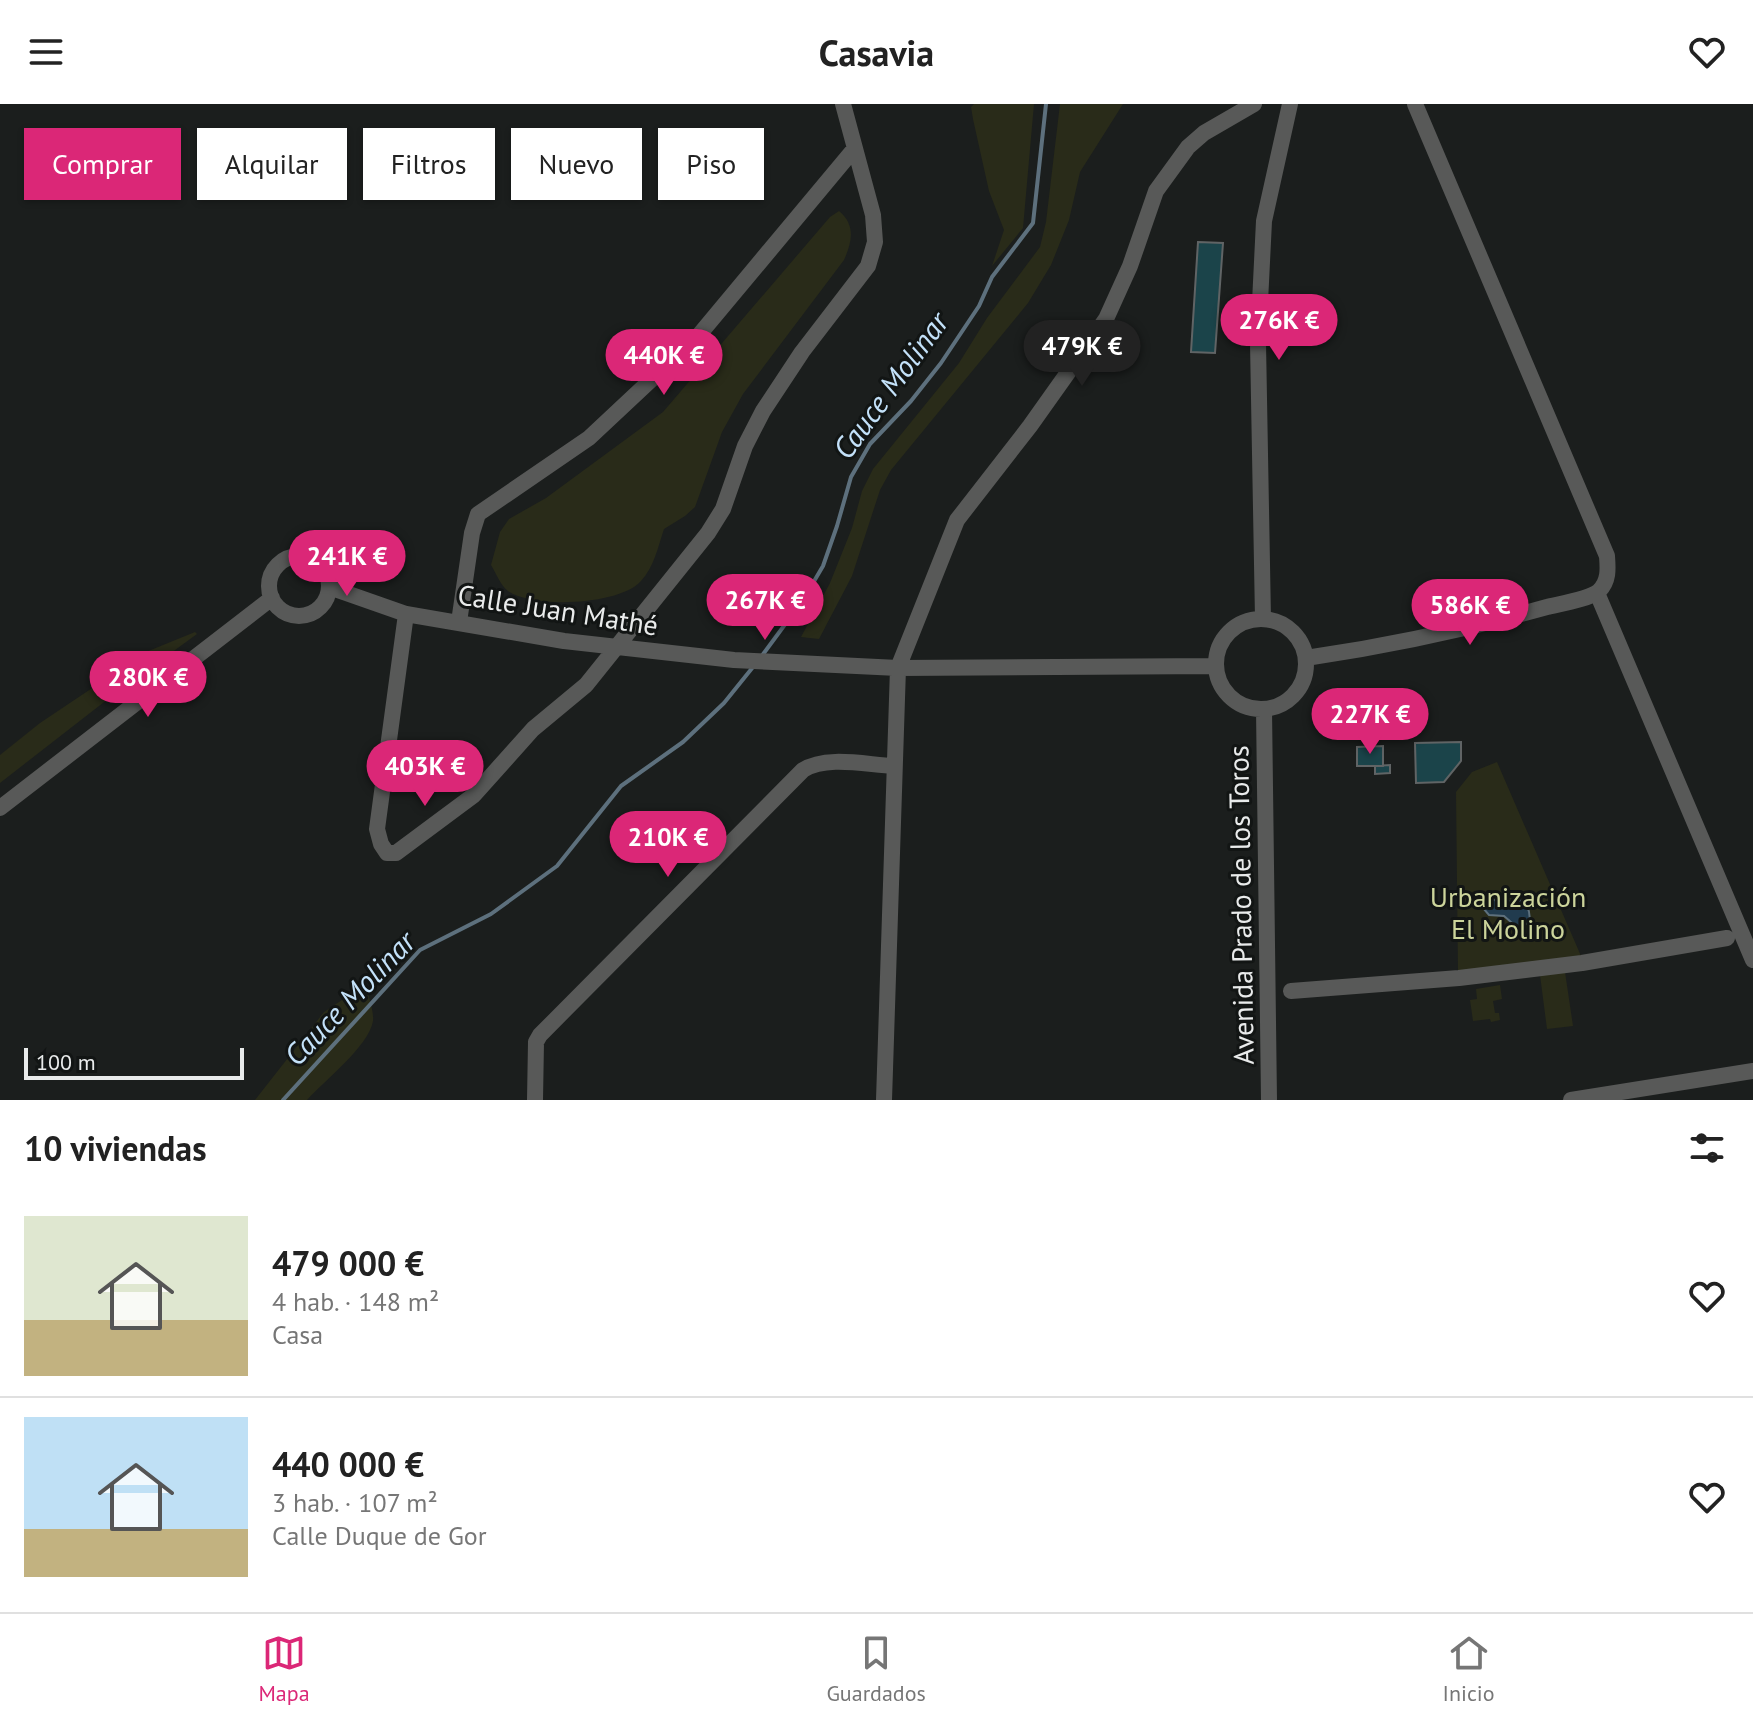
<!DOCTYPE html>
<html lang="es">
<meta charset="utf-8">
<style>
:root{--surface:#fff;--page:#f2f2f2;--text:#222;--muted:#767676;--line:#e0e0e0;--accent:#db2777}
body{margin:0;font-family:"PT Sans",sans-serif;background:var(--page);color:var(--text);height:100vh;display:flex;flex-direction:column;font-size:30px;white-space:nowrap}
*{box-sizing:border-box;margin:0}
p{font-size:26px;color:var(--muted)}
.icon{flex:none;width:44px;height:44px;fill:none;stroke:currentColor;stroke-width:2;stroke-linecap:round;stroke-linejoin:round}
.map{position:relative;height:996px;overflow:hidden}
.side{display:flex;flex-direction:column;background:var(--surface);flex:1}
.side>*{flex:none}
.guide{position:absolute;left:24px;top:24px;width:800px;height:72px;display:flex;gap:16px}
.scale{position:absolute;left:24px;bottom:20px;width:220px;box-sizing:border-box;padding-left:8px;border:4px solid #e9ebeb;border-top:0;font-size:22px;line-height:28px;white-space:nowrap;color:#e9ebeb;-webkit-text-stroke:6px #121514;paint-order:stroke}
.price{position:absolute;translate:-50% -68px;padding:0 18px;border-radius:28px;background:var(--accent);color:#fff;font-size:26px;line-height:52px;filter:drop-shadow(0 2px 4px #0008)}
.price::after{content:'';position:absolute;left:50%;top:48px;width:24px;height:18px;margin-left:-12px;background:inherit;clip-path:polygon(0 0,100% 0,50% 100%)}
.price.current{background:#222;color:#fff}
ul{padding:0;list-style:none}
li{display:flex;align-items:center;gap:24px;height:200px;padding:0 24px}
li+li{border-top:2px solid var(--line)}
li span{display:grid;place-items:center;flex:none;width:224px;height:160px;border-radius:0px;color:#555}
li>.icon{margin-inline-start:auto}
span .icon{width:96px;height:96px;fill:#fffc;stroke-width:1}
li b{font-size:34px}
h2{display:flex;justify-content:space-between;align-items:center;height:96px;padding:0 24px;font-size:34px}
.tag{padding:0 28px;border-radius:0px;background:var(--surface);box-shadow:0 2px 6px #0004;font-size:28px;line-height:72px}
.tag.current{background:var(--accent);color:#fff}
header{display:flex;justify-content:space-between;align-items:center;height:104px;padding:0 24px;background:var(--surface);font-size:36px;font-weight:700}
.dock{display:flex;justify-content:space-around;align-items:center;height:112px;border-top:2px solid var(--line);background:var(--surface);font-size:22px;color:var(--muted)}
.dock a{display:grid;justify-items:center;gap:4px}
.dock .current{color:var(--accent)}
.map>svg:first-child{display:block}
</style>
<header><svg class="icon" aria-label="menu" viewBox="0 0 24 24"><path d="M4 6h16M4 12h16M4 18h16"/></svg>Casavia<svg class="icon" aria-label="heart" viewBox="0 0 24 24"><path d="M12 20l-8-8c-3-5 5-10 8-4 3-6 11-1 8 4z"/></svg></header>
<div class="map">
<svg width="1753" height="996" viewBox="0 0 1753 996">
<rect width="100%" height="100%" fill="#1b1e1d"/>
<path fill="#292b19" d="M974 0H1034L1023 124 992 162 1004 126 989 87 973 15 971 3Z
M1060 0H1123L1080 68 1069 116 1051 161 1028 199 891 366 880 386 852 472 819 535 801 533 830 479 852 424 862 387 873 365 959 259 987 214 1040 143 1046 118Z
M839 107C856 121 852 138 844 156L743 290 722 328 695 403 685 412 664 425C658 443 654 463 641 477 620 501 534 505 508 487 501 482 496 469 491 461L500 428 509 415 546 394 663 308 830 113Z
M195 528 197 530 108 595 0 679V651L40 619 146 548Z
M1497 658 1581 852 1458 868 1456 688 1472 668Z
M1565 868 1573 922 1547 925 1540 871Z
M1500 881 1502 895 1493 897 1495 909H1499L1500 916 1491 918 1490 915 1473 917 1470 896 1477 895 1476 885Z
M367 885C369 894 374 908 373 917 369 942 324 977 307 996H255L324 908 345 894Z"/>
<path fill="#213b4e" stroke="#5d707d" stroke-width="2" d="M1490 794 1503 800C1507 799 1510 797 1514 796 1527 793 1531 809 1529 818L1519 825 1504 812 1489 811 1483 804Z"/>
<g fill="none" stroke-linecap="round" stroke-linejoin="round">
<path stroke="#5d707d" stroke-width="4" d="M761 553 803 496 823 462 837 422 851 373 870 340 911 297 941 259 979 202 992 173 1033 119 1046 0
M283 996 420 846 491 810 557 762 621 682 683 638 724 599 753 563"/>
</g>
<path fill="#1b444a" stroke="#606465" stroke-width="2" d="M1198 138 1223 139 1215 249 1191 248Z
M1461 638V657L1444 678 1416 679 1415 639Z
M1383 642V662H1357V643Z
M1390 661V669L1375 670V662Z"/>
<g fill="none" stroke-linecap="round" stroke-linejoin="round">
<path stroke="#585958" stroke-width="16" d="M269 482a30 30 0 1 1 60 0a30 30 0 1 1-60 0Z
M329 483 406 510 564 537 734 556 898 564 1216 562
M1597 489 1753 856
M406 510 377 725 381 740 387 749H396L474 691 533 625 586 581 708 429 723 405 745 342 763 307 802 248 868 162 875 138 873 111 843 0
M1216 560a45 45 0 1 1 90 0a45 45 0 1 1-90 0Z
M1263 515 1258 239 1264 117 1290 0
M459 518 472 429 478 410 589 334 699 231 855 44
M1306 554C1388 542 1467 525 1547 503 1559 500 1590 495 1599 487 1609 477 1608 465 1607 452L1415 0
M1264 605 1269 996
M0 704 272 494
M1291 887 1459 874 1582 859 1727 834
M535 996 536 938 540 931 803 666C827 651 867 661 894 662
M884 996 898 564 957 416 1030 322 1106 215 1130 162 1156 87 1188 43 1204 29 1254 0
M1571 996 1753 967"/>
</g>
<g text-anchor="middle" stroke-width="6" stroke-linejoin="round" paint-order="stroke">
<g font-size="28" fill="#e9ebeb" stroke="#121514">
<text transform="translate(558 506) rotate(9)" y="10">Calle Juan Mathé</text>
<text transform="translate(1241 801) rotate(-91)" y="10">Avenida Prado de los Toros</text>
</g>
<g font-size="28" fill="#ccd49b" stroke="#121514">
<text x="1508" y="803">Urbanización<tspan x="1508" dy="32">El Molino</tspan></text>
</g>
<g font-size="30" font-style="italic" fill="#c3e1f9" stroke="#121514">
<text transform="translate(891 282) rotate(-54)" y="10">Cauce Molinar</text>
<text transform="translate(350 895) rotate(-46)" y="10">Cauce Molinar</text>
</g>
</g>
</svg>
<div class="scale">100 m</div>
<b class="price" style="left:1279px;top:258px">276K €</b>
<b class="price current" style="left:1082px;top:284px">479K €</b>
<b class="price" style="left:664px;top:293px">440K €</b>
<b class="price" style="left:347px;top:494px">241K €</b>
<b class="price" style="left:765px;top:538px">267K €</b>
<b class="price" style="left:1470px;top:543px">586K €</b>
<b class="price" style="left:148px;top:615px">280K €</b>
<b class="price" style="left:1370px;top:652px">227K €</b>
<b class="price" style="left:425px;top:704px">403K €</b>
<b class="price" style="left:668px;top:775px">210K €</b>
<div class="guide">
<a class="tag current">Comprar</a>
<a class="tag">Alquilar</a>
<a class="tag">Filtros</a>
<a class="tag">Nuevo</a>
<a class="tag">Piso</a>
</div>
</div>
<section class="side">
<h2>10 viviendas<svg class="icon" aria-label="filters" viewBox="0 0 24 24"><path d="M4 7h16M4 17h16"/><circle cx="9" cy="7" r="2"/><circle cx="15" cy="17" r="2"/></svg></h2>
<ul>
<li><span style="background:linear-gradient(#dfe7d0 65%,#c2b280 0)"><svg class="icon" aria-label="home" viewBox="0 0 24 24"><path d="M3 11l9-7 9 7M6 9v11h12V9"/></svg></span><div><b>479 000 €</b><p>4 hab. · 148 m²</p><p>Casa</p></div><svg class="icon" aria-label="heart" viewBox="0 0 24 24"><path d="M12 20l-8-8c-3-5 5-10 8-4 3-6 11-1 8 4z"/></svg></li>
<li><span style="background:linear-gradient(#bfe0f5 70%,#c2b280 0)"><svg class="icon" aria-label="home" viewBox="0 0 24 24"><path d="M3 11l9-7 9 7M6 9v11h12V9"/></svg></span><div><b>440 000 €</b><p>3 hab. · 107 m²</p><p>Calle Duque de Gor</p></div><svg class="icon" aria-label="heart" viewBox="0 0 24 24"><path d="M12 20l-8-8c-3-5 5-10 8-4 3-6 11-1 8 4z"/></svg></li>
</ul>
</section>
<nav class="dock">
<a class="current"><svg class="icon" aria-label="map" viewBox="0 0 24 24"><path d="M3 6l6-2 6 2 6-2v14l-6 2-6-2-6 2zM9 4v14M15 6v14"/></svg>Mapa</a>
<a><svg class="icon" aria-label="saved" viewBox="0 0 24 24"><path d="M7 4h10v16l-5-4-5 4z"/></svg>Guardados</a>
<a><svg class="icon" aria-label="home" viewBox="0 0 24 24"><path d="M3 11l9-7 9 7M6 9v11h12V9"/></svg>Inicio</a>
</nav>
